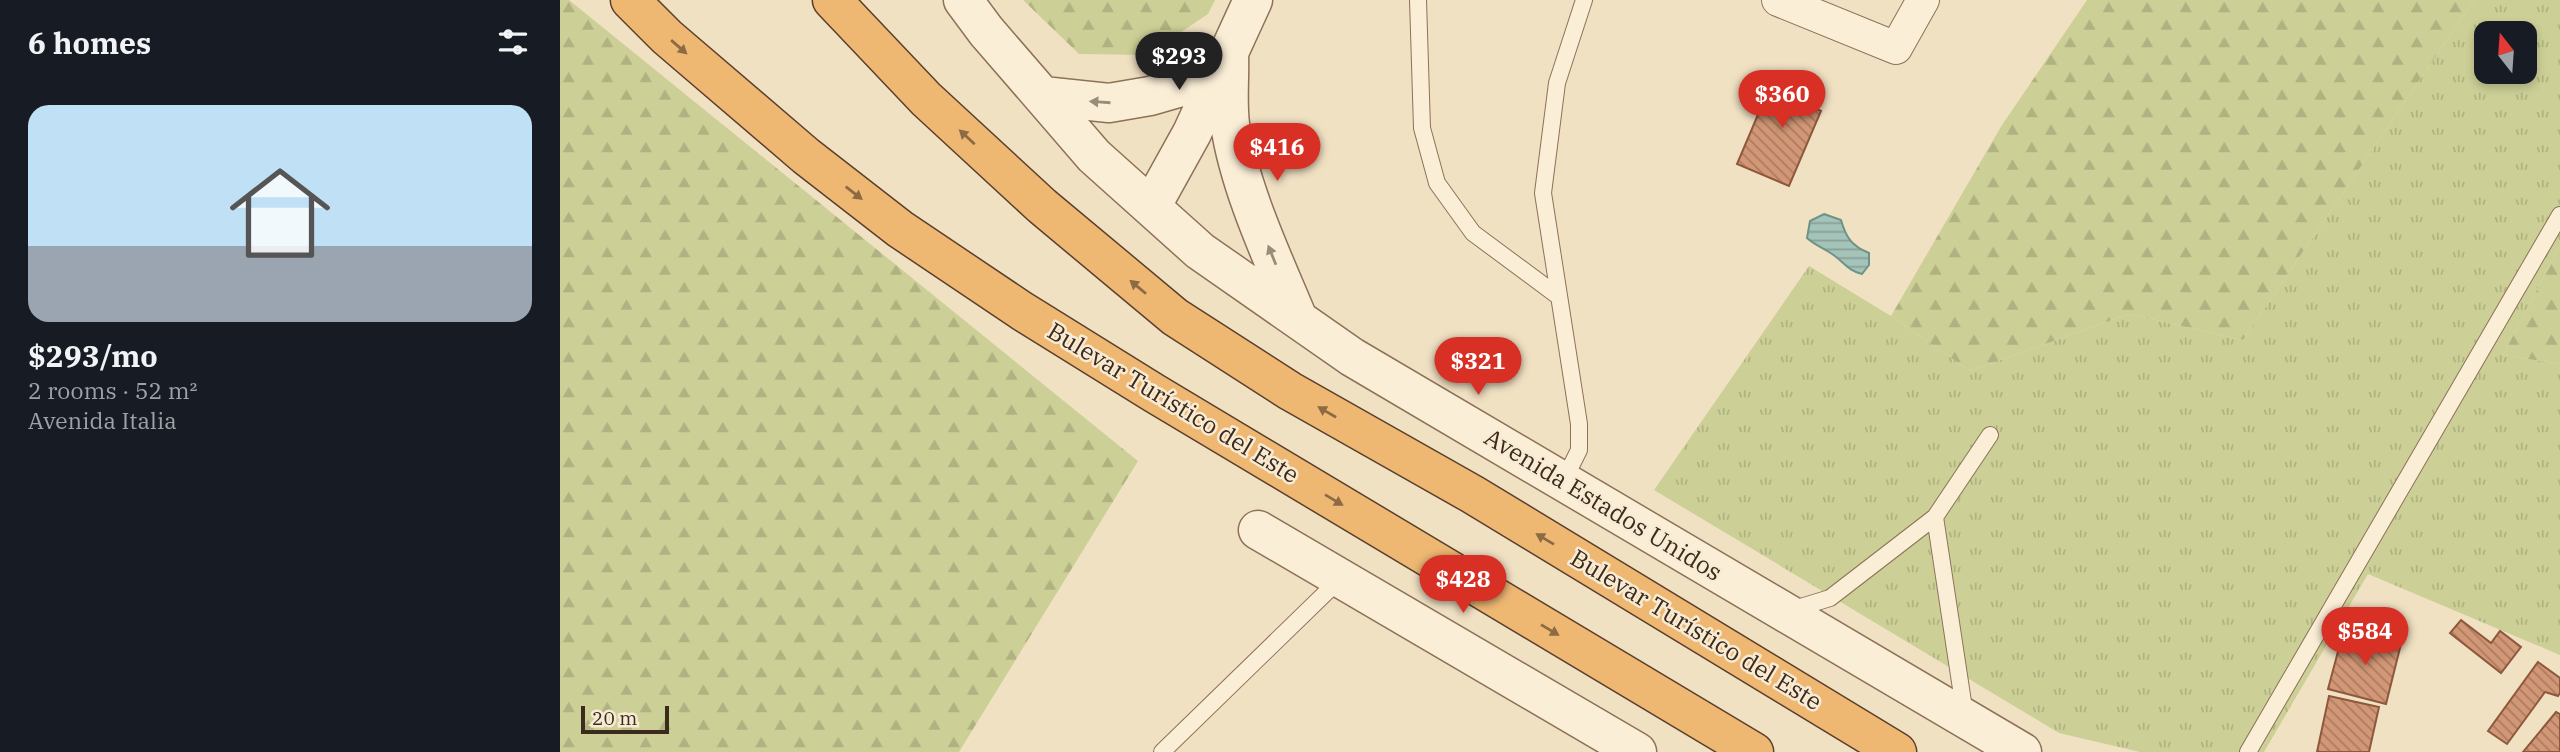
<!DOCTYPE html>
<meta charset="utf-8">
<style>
:root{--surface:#171b24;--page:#242831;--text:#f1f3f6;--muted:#9ea1a6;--line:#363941;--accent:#d93025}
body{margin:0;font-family:"IBM Plex Serif",serif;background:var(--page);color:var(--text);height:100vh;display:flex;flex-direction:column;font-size:26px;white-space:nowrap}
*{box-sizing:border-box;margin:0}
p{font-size:23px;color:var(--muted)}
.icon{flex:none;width:38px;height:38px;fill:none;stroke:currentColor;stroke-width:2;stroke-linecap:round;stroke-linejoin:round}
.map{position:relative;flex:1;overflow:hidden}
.panel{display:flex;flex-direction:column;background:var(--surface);width:560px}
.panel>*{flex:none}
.needle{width:46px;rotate:343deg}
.buttons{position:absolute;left:1914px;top:21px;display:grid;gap:14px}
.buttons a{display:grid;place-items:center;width:63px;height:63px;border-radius:14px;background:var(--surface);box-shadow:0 4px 10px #0003;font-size:35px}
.scale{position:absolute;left:21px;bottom:18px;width:88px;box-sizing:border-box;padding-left:7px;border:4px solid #3b2a1d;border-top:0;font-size:19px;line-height:24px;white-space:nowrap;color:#3b2a1d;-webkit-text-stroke:5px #f8ebd3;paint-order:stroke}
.price{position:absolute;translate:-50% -60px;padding:0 16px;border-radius:24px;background:var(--accent);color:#fff;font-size:23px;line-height:46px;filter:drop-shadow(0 2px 4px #0008)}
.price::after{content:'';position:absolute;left:50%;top:42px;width:21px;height:16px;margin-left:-10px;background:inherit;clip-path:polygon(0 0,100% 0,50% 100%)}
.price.selected{background:#222;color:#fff}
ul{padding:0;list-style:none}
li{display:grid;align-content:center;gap:14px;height:371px;padding:0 28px}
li+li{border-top:2px solid var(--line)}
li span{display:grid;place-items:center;height:217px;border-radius:21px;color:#555}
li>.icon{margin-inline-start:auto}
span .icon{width:126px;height:126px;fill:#fffc;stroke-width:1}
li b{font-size:30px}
h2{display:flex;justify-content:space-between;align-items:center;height:84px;padding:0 28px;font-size:30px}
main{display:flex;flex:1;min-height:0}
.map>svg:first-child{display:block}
</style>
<main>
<section class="panel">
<h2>6 homes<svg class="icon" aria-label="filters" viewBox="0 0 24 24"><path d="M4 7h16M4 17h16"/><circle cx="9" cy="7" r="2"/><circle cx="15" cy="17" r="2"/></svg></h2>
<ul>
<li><span style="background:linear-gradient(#bfe0f5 65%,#9aa5b1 0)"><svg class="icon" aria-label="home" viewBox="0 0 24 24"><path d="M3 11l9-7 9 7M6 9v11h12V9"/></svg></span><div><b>$293/mo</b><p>2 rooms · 52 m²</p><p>Avenida Italia</p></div></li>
</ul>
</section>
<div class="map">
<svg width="2000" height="752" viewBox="0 0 2000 752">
<defs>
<pattern id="grass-tufts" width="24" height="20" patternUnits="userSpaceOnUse" patternTransform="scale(1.75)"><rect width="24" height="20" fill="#ccd096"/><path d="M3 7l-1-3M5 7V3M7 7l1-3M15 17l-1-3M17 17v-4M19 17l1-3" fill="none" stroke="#b0b381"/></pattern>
<pattern id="forest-firs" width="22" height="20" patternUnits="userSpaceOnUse" patternTransform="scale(1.75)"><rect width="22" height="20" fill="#ccd096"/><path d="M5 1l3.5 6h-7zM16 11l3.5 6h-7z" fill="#b0b381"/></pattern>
<pattern id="water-rules" width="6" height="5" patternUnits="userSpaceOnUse" patternTransform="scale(1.75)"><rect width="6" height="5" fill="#a5c4b9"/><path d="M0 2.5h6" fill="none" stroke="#889f96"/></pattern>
<pattern id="building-back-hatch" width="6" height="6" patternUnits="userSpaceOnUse" patternTransform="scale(1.75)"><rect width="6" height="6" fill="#d29776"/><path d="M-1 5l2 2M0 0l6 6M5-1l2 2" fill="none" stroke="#ac7b60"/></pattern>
</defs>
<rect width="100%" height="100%" fill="#f1e1c3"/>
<path fill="url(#grass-tufts)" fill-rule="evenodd" d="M1914 0H2000V245L1943 355 2000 364V655L1808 574 1704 752H1580L1499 733 1094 490 1249 266 1331 316 1410 371 1569 314 1683 340ZM1927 33H1965V72H1927Z"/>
<path fill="url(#forest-firs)" d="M0 0H9L578 461 399 752H0Z
M463 0H655L648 14 587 55 519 54Z
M1527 0H1914L1683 340 1569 314 1410 371 1331 316 1442 125Z
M2000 245V364L1943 355Z"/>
<path fill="url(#water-rules)" stroke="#6b9387" stroke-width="2" d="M1264 214 1281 220C1286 238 1292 246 1309 253V265L1302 274C1288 271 1284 262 1272 254 1264 248 1256 246 1247 238L1250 221Z"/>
<path fill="url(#building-back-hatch)" stroke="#8d583c" stroke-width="2" d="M1224 71 1261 87 1253 107 1261 111 1229 186 1177 164 1208 91H1216Z
M1901 620 1931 643 1940 631 1961 647 1941 673 1890 633Z
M1784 629 1841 644 1826 704 1768 689Z
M1978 662 2000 678V693L1998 696 1985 692 1947 744 1928 731Z
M1769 696 1819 707 1809 752H1757Z
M1996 712 2000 714V752H1963Z"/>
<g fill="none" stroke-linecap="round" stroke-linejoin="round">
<g stroke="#8d7158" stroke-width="18">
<path id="service" d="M858 0 862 128 877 183 913 233 998 296
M1003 482 1019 450V424L983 193 997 83 1024 0
M1231 610 1270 598 1375 517
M1405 715 1375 517 1430 435
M602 752 781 578
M1688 752 2000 215"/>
</g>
<g stroke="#8d7158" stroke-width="34">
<path id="minor" d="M1218 0 1336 48 1363 0"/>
</g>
<g stroke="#8d7158" stroke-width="41">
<path id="tertiary" d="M403 0 426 31 534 156 640 251 792 357 1462 752
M669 53C670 76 667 101 670 124 679 187 713 259 738 319
M483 96 549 103 590 96 628 85 667 55
M591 207 632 133 693 0
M698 530 1077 752"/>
</g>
<g stroke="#5a3f2d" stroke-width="41">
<path id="trunk" d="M70 0 107 37 246 156 340 229 462 311 594 393 1194 752
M272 0 366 99 482 206 615 317 730 391 912 494 1337 752"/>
</g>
<use href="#service" stroke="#fbeed7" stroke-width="16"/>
<use href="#minor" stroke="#fbeed7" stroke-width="32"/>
<use href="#tertiary" stroke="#fbeed7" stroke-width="38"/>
<use href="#trunk" stroke="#eeb873" stroke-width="38"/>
</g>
<defs><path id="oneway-solid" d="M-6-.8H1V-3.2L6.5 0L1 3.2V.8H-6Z" transform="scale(1.75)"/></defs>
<g fill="#8c6a44">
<use href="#oneway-solid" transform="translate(119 47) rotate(41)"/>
<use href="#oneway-solid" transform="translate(407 137) rotate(-137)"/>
<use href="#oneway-solid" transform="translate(294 193) rotate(38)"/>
<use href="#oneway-solid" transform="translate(578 287) rotate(-140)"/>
<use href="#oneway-solid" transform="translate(767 412) rotate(-150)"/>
<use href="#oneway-solid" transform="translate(774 500) rotate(31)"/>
<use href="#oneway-solid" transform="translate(985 539) rotate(-149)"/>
<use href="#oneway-solid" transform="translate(990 630) rotate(31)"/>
</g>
<g fill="#9b8c7a">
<use href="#oneway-solid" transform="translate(540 102) rotate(-176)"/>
<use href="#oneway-solid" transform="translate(712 255) rotate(-112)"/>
</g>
<g text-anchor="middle" stroke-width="5" stroke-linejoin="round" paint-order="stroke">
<g font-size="24" fill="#3b2a1d" stroke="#f8ebd3">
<text transform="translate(613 403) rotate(31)" y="8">Bulevar Turístico del Este</text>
<text transform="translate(1043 505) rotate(31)" y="8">Avenida Estados Unidos</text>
<text transform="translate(1136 630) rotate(31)" y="8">Bulevar Turístico del Este</text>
</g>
</g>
</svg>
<div class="buttons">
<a><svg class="needle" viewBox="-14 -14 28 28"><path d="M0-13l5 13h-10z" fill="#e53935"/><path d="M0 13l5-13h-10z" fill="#9ea1a6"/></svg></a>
</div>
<div class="scale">20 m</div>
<b class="price selected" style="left:619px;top:92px">$293</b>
<b class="price" style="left:1222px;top:130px">$360</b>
<b class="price" style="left:717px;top:183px">$416</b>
<b class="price" style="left:918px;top:397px">$321</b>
<b class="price" style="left:903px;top:615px">$428</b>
<b class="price" style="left:1805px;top:667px">$584</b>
</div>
</main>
